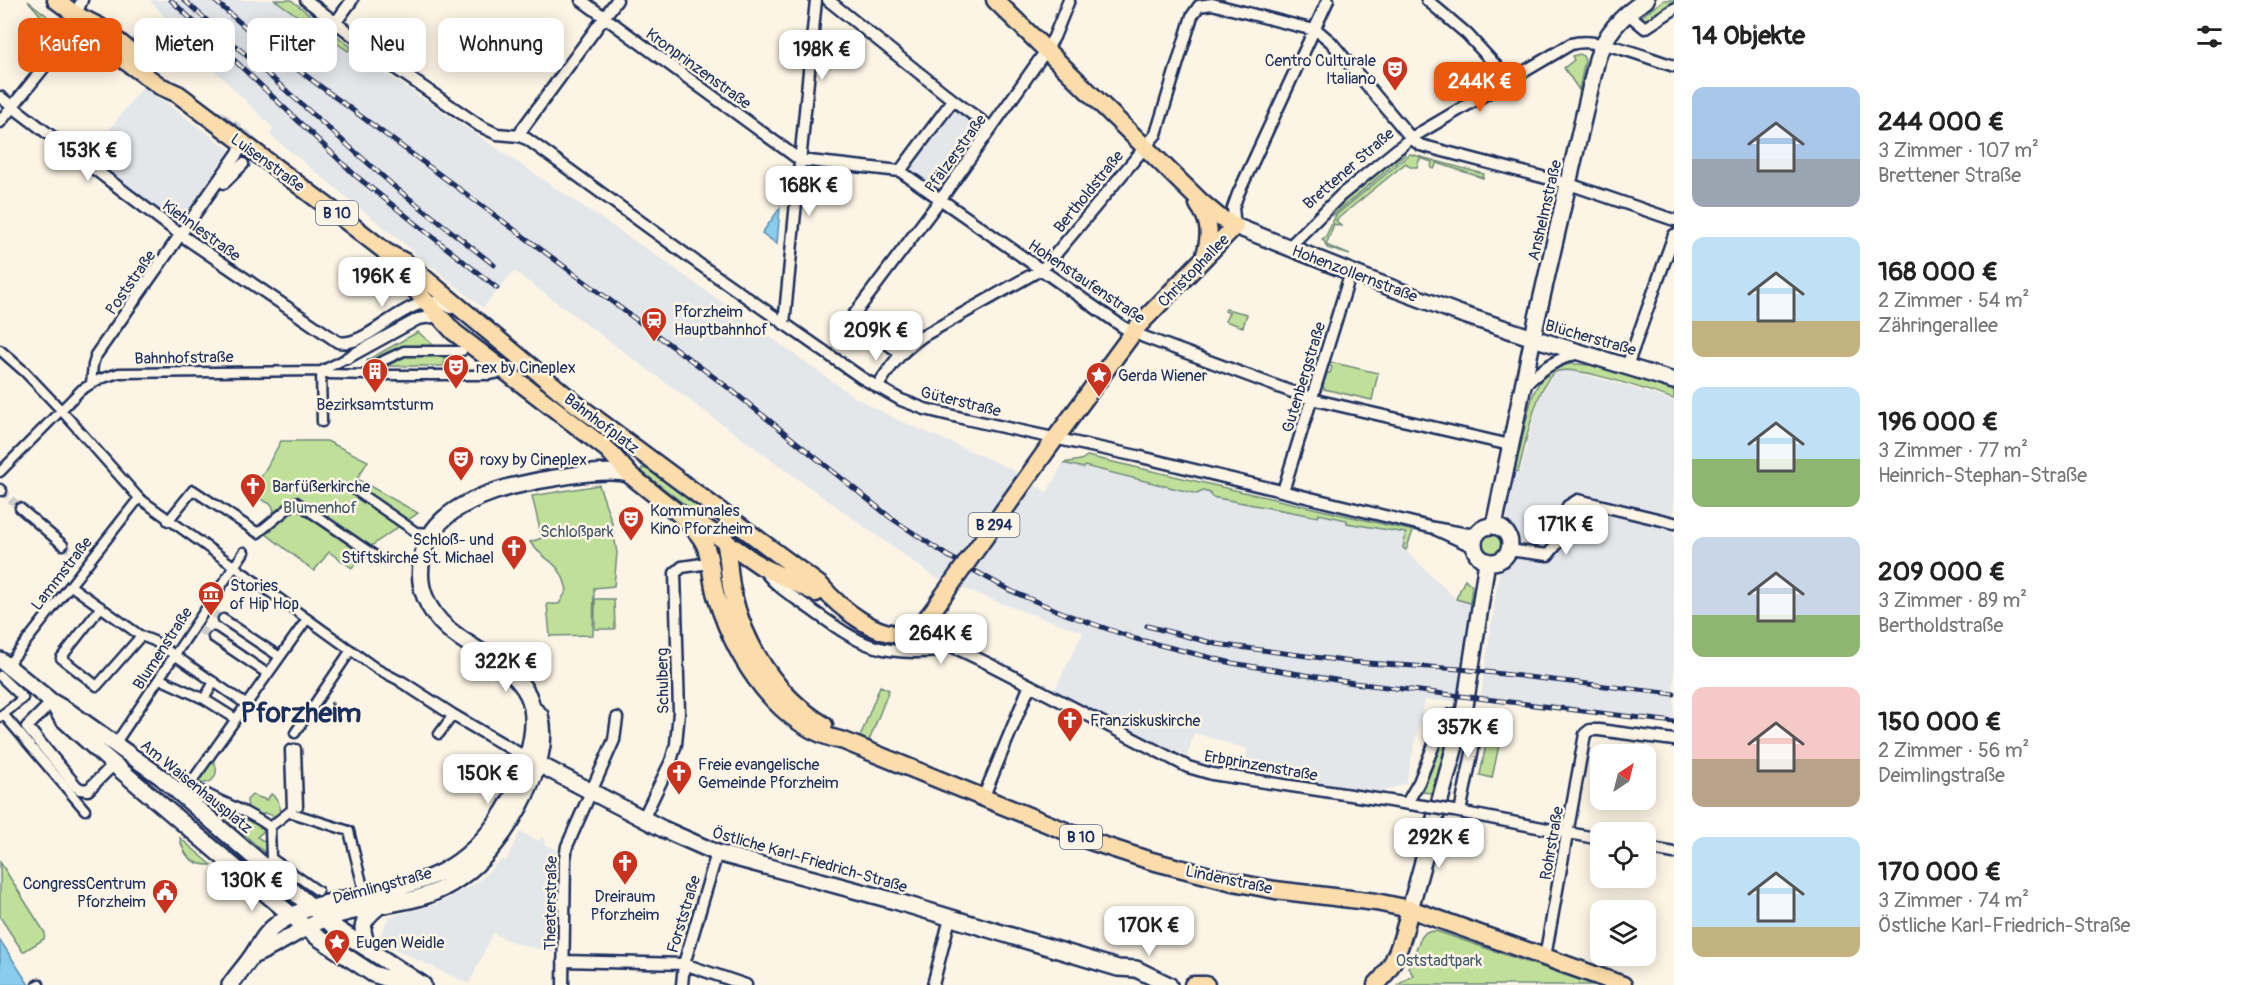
<!DOCTYPE html>
<html lang="de">
<meta charset="utf-8">
<style>
:root{--surface:#fff;--page:#f6f6f6;--text:#222;--muted:#767676;--accent:#ea580c}
body{margin:0;font-family:Pangolin,sans-serif;background:var(--page);color:var(--text);height:100vh;display:flex;flex-direction:column;font-size:22px;white-space:nowrap}
*{box-sizing:border-box;margin:0}
p{font-size:20px;color:var(--muted)}
.icon{flex:none;width:33px;height:33px;fill:none;stroke:currentColor;stroke-width:2;stroke-linecap:round;stroke-linejoin:round}
.map{position:relative;flex:1;overflow:hidden}
.sheet{display:flex;flex-direction:column;background:var(--surface);width:570px}
.sheet>*{flex:none}
.top-card{position:absolute;left:18px;top:18px;width:570px;height:54px;display:flex;gap:12px}
.needle{width:39px;rotate:35deg}
.tools{position:absolute;left:1590px;top:744px;display:grid;gap:12px}
.tools a{display:grid;place-items:center;width:66px;height:66px;border-radius:12px;background:var(--surface);box-shadow:0 3px 15px #0003;font-size:30px}
.price{position:absolute;translate:-50% -51px;padding:0 14px;border-radius:12px;background:#fff;color:#222;font-size:20px;line-height:39px;filter:drop-shadow(0 2px 3px #0008)}
.price::after{content:'';position:absolute;left:50%;top:36px;width:18px;height:14px;margin-left:-9px;background:inherit;clip-path:polygon(0 0,100% 0,50% 100%)}
.price.active{background:var(--accent);color:#fff}
ul{padding:0;list-style:none}
li{display:flex;align-items:center;gap:18px;height:150px;padding:0 18px}
li span{display:grid;place-items:center;flex:none;width:168px;height:120px;border-radius:12px;color:#555}
li>.icon{margin-inline-start:auto}
span .icon{width:72px;height:72px;fill:#fffc;stroke-width:1}
li b{font-size:26px}
h2{display:flex;justify-content:space-between;align-items:center;height:72px;padding:0 18px;font-size:26px}
.chip{padding:0 21px;border-radius:12px;background:var(--surface);box-shadow:0 3px 15px #0003;font-size:21px;line-height:54px}
.chip.active{background:var(--accent);color:#fff}
main{display:flex;flex:1;min-height:0}
.map>svg:first-child{display:block}
</style>
<main>
<div class="map">
<svg width="1674" height="985" viewBox="0 0 1674 985">
<rect width="100%" height="100%" fill="#fcf5e5"/>
<filter id="ink" filterUnits="userSpaceOnUse"><feTurbulence type="fractalNoise" baseFrequency=".0167" numOctaves="2"/><feDisplacementMap in="SourceGraphic" scale="12" xChannelSelector="R" yChannelSelector="G"/><feConvolveMatrix kernelMatrix="1 2 1 2 8 2 1 2 1" color-interpolation-filters="sRGB"/></filter>
<g filter="url(#ink)">
<path fill="#e4e7ea" d="M150 0H275L348 51 397 81 660 258 853 396 894 418 1012 469 1047 493 1063 463 1084 468 1085 466 1197 494 1203 491 1210 493 1212 497 1317 517 1319 514 1406 533 1403 548 1456 599 1471 604 1456 701 1425 700 1406 783 1379 793 1245 770 1247 749 1194 733 1187 757 1054 691 1083 632 1008 606 934 577 723 425 514 271 483 308 270 135 273 128 189 45Z
M143 86 230 150 178 225 89 156Z
M952 105 985 129 940 191 907 167Z
M1563 369 1617 383 1674 401V724L1480 701 1514 471 1520 472 1539 398 1554 373Z
M520 832 539 841 541 837 546 839 544 844 557 850 554 953 514 943 493 933 469 984 377 941 389 917 440 903 477 882 502 859 506 861Z"/>
<path fill="#c0e099" stroke="#6e887c" stroke-width="1.5" d="M275 0H291L351 47 348 51Z
M1664 0H1674V4L1645 23 1641 18 1642 16Z
M28 1 46 15 57 28 55 35 49 45 44 42 34 57 28 53C49 27 52 27 28 1Z
M1580 54 1583 56 1585 60 1579 90 1564 68 1574 60 1572 56Z
M1404 152 1405 155 1332 216 1329 214Z
M1410 154 1484 174 1483 178 1437 163 1434 169 1431 168 1432 162 1420 158 1417 167H1410L1406 163 1336 220 1341 226 1334 224 1326 245 1350 255 1327 248 1324 241 1322 240 1323 238H1325L1336 215Z
M1226 309 1247 314 1243 327 1225 321 1229 313 1225 311Z
M418 332 445 355 444 366H369L367 360Z
M1330 362 1378 373 1372 400 1324 389 1323 385 1327 373H1330L1332 367 1329 365Z
M1571 364C1605 363 1642 381 1674 391V399C1654 393 1568 361 1554 373 1535 388 1525 448 1518 472L1515 471C1518 456 1522 441 1525 426 1532 396 1535 370 1571 364Z
M281 441H327L368 461 357 479 418 513 364 551 352 568 329 552 314 571 261 530 274 511 272 505 252 494Z
M1087 456 1413 531 1406 550 1403 548 1406 533 1347 523V520L1319 514 1318 517 1212 497 1210 493 1203 491 1197 494 1085 466 1084 468 1063 463 1081 460Z
M642 468 649 470 697 506 709 523 641 471Z
M599 485 612 523 617 553 614 586 594 588 593 635 550 636 547 604H559L567 590C559 558 547 565 530 542L542 538 532 496Z
M1482 544a10 10 0 1 1 20 0a10 10 0 1 1-20 0Z
M1465 579 1472 586 1470 603 1456 599Z
M595 599H614L615 629H595Z
M880 686 889 690 869 741 860 737Z
M1491 719 1504 722 1492 778 1480 775Z
M1450 727 1437 779H1435L1431 793 1423 792 1444 736Z
M213 760C220 770 215 785 201 783L199 779Z
M193 789 239 811 266 829 257 837 268 844V855L208 804 204 809 187 794 190 790Z
M271 794C279 799 280 805 281 814L279 817 264 813 262 816 248 810 247 800 252 795 267 800Z
M180 838 212 865C193 866 183 855 180 838Z
M0 862 45 933 44 939 23 952 0 917Z
M1436 931 1594 985H1398L1413 975 1408 967 1421 938 1426 932Z"/>
<path fill="#89cceb" stroke="#5d8db3" stroke-width="1.5" d="M780 208 777 244 762 233Z
M0 940 29 985H0Z"/>
<g fill="none" stroke-linecap="round" stroke-linejoin="round">
<path stroke="#cfcdca" stroke-width="8" stroke-dasharray="8 4" stroke-linecap="butt" d="M2 491 20 508
M63 545 81 558
M211 612 223 619
M200 630 213 637"/>
<path stroke="#cfcdca" stroke-width="10" stroke-dasharray="10 5" stroke-linecap="butt" d="M219 115 246 135 252 143 250 153 243 164"/>
<g stroke="#1b2f5e" stroke-width="13">
<path id="pedestrian" d="M0 350 25 372 61 410 139 498 377 669 402 682
M321 371 330 374 368 375H489L505 372
M321 371 322 422
M368 375 372 366 404 351H462
M91 383 93 365 96 355
M0 472 81 390 100 379 119 373 321 371 347 358
M0 489 2 491
M355 490 416 532 432 533
M20 508 63 545
M168 521 193 490 258 533 296 502 374 555
M71 586 141 636 154 641 247 705
M101 607 61 658 97 686 141 636
M223 619 280 657
M213 637 268 674
M7 666 139 498
M0 676 23 698 0 717
M160 679 204 699 236 719
M204 699 214 682
M3 714 85 810
M295 733 351 650
M439 734 453 715
M115 744 244 552
M296 749 298 806
M190 784C215 801 246 809 270 827L271 858 318 891
M182 795 307 619
M289 812 292 809 290 750
M270 827 289 812 349 831 365 895
M37 985 39 984"/>
</g>
<g stroke="#1b2f5e" stroke-width="15">
<path id="minor" d="M306 0 398 70 480 126 497 134 519 136 527 139 699 264 862 378 901 400 925 409 966 419 1137 456 1434 528 1468 534 1477 533
M581 0 800 160 900 171 1123 327 1144 337 1311 399 1510 445
M828 0 953 100 991 128
M1427 0 1467 34 1509 80
M1199 6 1212 4 1318 31 1331 42 1411 138 1420 145 1569 184 1674 220
M1627 13 1645 28 1674 9
M336 22 352 0
M0 97 181 235 338 342C372 349 413 282 451 308
M0 122 65 41 82 0
M519 136 523 128 617 0
M900 171 953 100
M224 183 243 164
M1235 226 1233 208 1238 194 1328 0
M1289 247 1341 195 1411 138 1571 44C1598 36 1647 58 1674 66
M784 324 816 0
M900 353 859 322 853 316 946 192 1047 49 1054 37 1069 0
M96 355 244 144
M347 358 418 319 439 316
M1627 366 1674 235
M1524 386C1541 369 1556 359 1579 353
M877 387C892 364 900 352 923 336L1042 269 1049 262 1156 134 1192 16 1199 6
M1283 491 1351 272
M1437 530 1474 547
M1508 550 1548 555 1556 545 1568 506 1578 500 1674 523
M766 573C778 588 794 597 809 608 859 643 874 656 938 651L943 642
M935 632 943 642 987 663 1188 767 1212 774 1423 806
M402 682 453 715 527 758
M52 702 27 727 76 786 80 789 88 790 113 765
M983 798 1030 685
M1407 803 1419 782 1443 722 1451 715 1464 713 1472 720 1477 729 1460 812
M1454 811 1600 839
M643 819 671 761 676 744 679 712 675 573 682 567 709 563
M1646 848 1674 853
M1545 957 1585 734 1590 730H1599L1674 740
M563 961 684 964 746 985
M563 985 565 859 567 846 614 740 617 718
M682 985 684 964 717 853
M933 985 950 918"/>
</g>
<g stroke="#1b2f5e" stroke-width="20">
<path id="secondary" d="M1235 226 1368 279 1461 314 1533 338 1674 381
M1494 526 1537 318 1597 59C1605 34 1623 14 1646 0
M1474 544a18 18 0 1 1 36 0a18 18 0 1 1-36 0Z
M0 660 52 702 71 713 161 777 337 929 423 985
M56 708 62 718 104 756 317 937 373 974 398 982H415
M527 758 663 829 717 853 895 901 1118 968 1136 969 1169 985
M1410 909 1464 713 1487 561
M370 951C360 930 359 922 378 907
M252 956C278 946 299 929 325 919 354 908 387 906 418 898 469 884 504 840 526 794 537 770 548 742 540 715L533 709
M230 985C237 975 245 966 252 956 260 944 265 933 277 924 300 908 326 903 353 897 422 884 464 875 504 811 521 784 543 727 528 695 506 651 444 647 425 597 418 580 420 561 426 544 439 511 478 496 509 487 534 481 608 466 630 475"/>
</g>
<g stroke="#1b2f5e" stroke-width="21">
<path id="primary" d="M56 0 76 15 100 27 145 63
M995 0 1200 201 1219 217 1235 226 1138 326 1044 454
M76 15 93 38 160 86 178 94 336 213 386 252 405 262 576 404 821 586C837 605 880 642 907 632 924 626 934 609 943 596
M1198 204C1211 222 1211 236 1204 258
M386 253 396 269 454 332 608 450 630 475 678 513 703 526 761 566 816 593
M678 513C688 522 700 533 705 545 712 561 711 582 717 599 736 659 778 728 844 741L1090 841 1148 860 1233 882 1275 890 1376 902 1410 909 1623 985
M724 536C729 554 728 572 732 591 744 645 776 696 824 725
M1193 985H1206
M1376 985C1397 964 1403 937 1410 909"/>
</g>
<use href="#pedestrian" stroke="#fcf5e5" stroke-width="8"/>
<use href="#minor" stroke="#fcf5e5" stroke-width="10"/>
<use href="#secondary" stroke="#fcf5e5" stroke-width="15"/>
<use href="#primary" stroke="#fbddab" stroke-width="16"/>
<g stroke="#1b2f5e" stroke-width="5">
<path id="rail" d="M171 0 356 176 497 288
M184 0 396 188 494 265
M214 0 274 52 730 389 891 518 948 556 1011 591 1068 615 1136 639 1232 663 1354 683 1674 722
M1147 626 1216 644 1352 662 1460 669 1674 694"/>
</g>
<use href="#rail" stroke="#fcf5e5" stroke-width="3" stroke-dasharray="9" stroke-linecap="butt"/>
<g stroke="#1b2f5e" stroke-width="15" stroke-linecap="butt">
<path id="minor-bridge" d="M1423 806 1454 811"/>
</g>
<g stroke="#1b2f5e" stroke-width="21" stroke-linecap="butt">
<path id="primary-bridge" d="M943 596 1044 454"/>
</g>
<use href="#minor-bridge" stroke="#fcf5e5" stroke-width="10"/>
<use href="#primary-bridge" stroke="#fbddab" stroke-width="16"/>
</g>
</g>
<defs>
<g id="theatre-pin" transform="scale(1.35)"><path d="M0 17L-7.5 6A9.5 9.5 0 1 1 7.5 6Z" fill="#c8321e" stroke="#fcf5e5"/><path d="M-5-5.5Q0-4 5-5.5V0Q5 5 0 6Q-5 5-5 0ZM-3.3-2.5H-1v1.5H-3.3ZM1-2.5H3.3v1.5H1ZM-2.8 1Q0 5.5 2.8 1Z" fill="#fff"/></g>
<g id="station-pin" transform="scale(1.35)"><path d="M0 17L-7.5 6A9.5 9.5 0 1 1 7.5 6Z" fill="#c8321e" stroke="#fcf5e5"/><path d="M-3-6H3Q5-6 5-4V2Q5 4 3 4L4.5 6H3L1.5 4h-3L-3 6H-4.5L-3 4Q-5 4-5 2V-4Q-5-6-3-6ZM-3.5-4v3h7v-3ZM-3.5 1v1.5H-2V1ZM2 1v1.5H3.5V1Z" fill="#fff"/></g>
<g id="building-pin" transform="scale(1.35)"><path d="M0 17L-7.5 6A9.5 9.5 0 1 1 7.5 6Z" fill="#c8321e" stroke="#fcf5e5"/><path d="M-4-6H4V6H1V3H-1V6H-4ZM-2.5-4.3h1.7v1.8h-1.7ZM.8-4.3h1.7v1.8H.8ZM-2.5-1h1.7V.8h-1.7ZM.8-1h1.7V.8H.8Z" fill="#fff"/></g>
<g id="sight-pin" transform="scale(1.35)"><path d="M0 17L-7.5 6A9.5 9.5 0 1 1 7.5 6Z" fill="#c8321e" stroke="#fcf5e5"/><path d="M0-6L1.8-2.2L6-1.7L2.9 1.2L3.7 5.4L0 3.3L-3.7 5.4L-2.9 1.2L-6-1.7L-1.8-2.2Z" fill="#fff"/></g>
<g id="church-pin" transform="scale(1.35)"><path d="M0 17L-7.5 6A9.5 9.5 0 1 1 7.5 6Z" fill="#c8321e" stroke="#fcf5e5"/><path d="M-1.2-6h2.4v3.5h3.3v2.4h-3.3V6h-2.4V-.1h-3.3v-2.4h3.3Z" fill="#fff"/></g>
<g id="museum-pin" transform="scale(1.35)"><path d="M0 17L-7.5 6A9.5 9.5 0 1 1 7.5 6Z" fill="#c8321e" stroke="#fcf5e5"/><path d="M0-6L6-3V-2H-6V-3ZM-5-1h2V3h-2ZM-1-1h2V3h-2ZM3-1h2V3H3ZM-6 4H6V6H-6Z" fill="#fff"/></g>
<g id="civic-pin" transform="scale(1.35)"><path d="M0 17L-7.5 6A9.5 9.5 0 1 1 7.5 6Z" fill="#c8321e" stroke="#fcf5e5"/><path d="M-.6-6.5H3V-4.5H.6V-3L4-1V1h2V6H-6V1h2V-1L-.6-3ZM-1.2 2.5V6h2.4V2.5Z" fill="#fff"/></g>
</defs>
<g fill-rule="evenodd">
<use href="#theatre-pin" x="1395" y="69"/>
<use href="#station-pin" x="654" y="320"/>
<use href="#theatre-pin" x="456" y="367"/>
<use href="#building-pin" x="375" y="371"/>
<use href="#sight-pin" x="1099" y="375"/>
<use href="#theatre-pin" x="461" y="459"/>
<use href="#church-pin" x="253" y="486"/>
<use href="#theatre-pin" x="631" y="519"/>
<use href="#church-pin" x="514" y="548"/>
<use href="#museum-pin" x="211" y="594"/>
<use href="#church-pin" x="1070" y="720"/>
<use href="#church-pin" x="679" y="773"/>
<use href="#church-pin" x="625" y="863"/>
<use href="#civic-pin" x="165" y="892"/>
<use href="#sight-pin" x="337" y="942"/>
</g>
<g text-anchor="middle" stroke-width="5" stroke-linejoin="round" paint-order="stroke">
<g fill="#fcf5e5" stroke="#5e6a86" stroke-width="1.5">
<rect x="316" y="201" width="42" height="24" rx="4.5"/>
<rect x="968.5" y="513" width="51" height="24" rx="4.5"/>
<rect x="1060" y="825" width="42" height="24" rx="4.5"/>
</g>
<g font-size="15" font-weight="bold" fill="#1b2f5e">
<text x="337" y="218">B 10</text>
<text x="994" y="530">B 294</text>
<text x="1081" y="842">B 10</text>
</g>
<g font-size="16" fill="#1b2f5e" stroke="#fcf5e5" text-anchor="start">
<text x="1376" y="66" text-anchor="end">Centro Culturale<tspan x="1376" dy="18">Italiano</tspan></text>
<text x="674" y="317">Pforzheim<tspan x="674" dy="18">Hauptbahnhof</tspan></text>
<text x="476" y="373">rex by Cineplex</text>
<text x="1118" y="381">Gerda Wiener</text>
<text x="375" y="410" text-anchor="middle">Bezirksamtsturm</text>
<text x="480" y="465">roxy by Cineplex</text>
<text x="272" y="492">Barfüßerkirche</text>
<text x="650" y="516">Kommunales<tspan x="650" dy="18">Kino Pforzheim</tspan></text>
<text x="494" y="545" text-anchor="end">Schloß- und<tspan x="494" dy="18">Stiftskirche St. Michael</tspan></text>
<text x="230" y="591">Stories<tspan x="230" dy="18">of Hip Hop</tspan></text>
<text x="1090" y="726">Franziskuskirche</text>
<text x="698" y="770">Freie evangelische<tspan x="698" dy="18">Gemeinde Pforzheim</tspan></text>
<text x="146" y="889" text-anchor="end">CongressCentrum<tspan x="146" dy="18">Pforzheim</tspan></text>
<text x="625" y="902" text-anchor="middle">Dreiraum<tspan x="625" dy="18">Pforzheim</tspan></text>
<text x="356" y="948">Eugen Weidle</text>
</g>
<g font-size="16" fill="#1b2f5e" stroke="#fcf5e5">
<text transform="translate(699 68) rotate(36)" y="6">Kronprinzenstraße</text>
<text transform="translate(955 153) rotate(-54)" y="6">Pfälzerstraße</text>
<text transform="translate(268 162) rotate(36)" y="6">Luisenstraße</text>
<text transform="translate(1348 168) rotate(-41)" y="6">Brettener Straße</text>
<text transform="translate(1088 191) rotate(-51)" y="6">Bertholdstraße</text>
<text transform="translate(1544 210) rotate(-77)" y="6">Anshelmstraße</text>
<text transform="translate(202 230) rotate(36)" y="6">Kiehnlestraße</text>
<text transform="translate(1193 270) rotate(-46)" y="6">Christophallee</text>
<text transform="translate(1355 273) rotate(21)" y="6">Hohenzollernstraße</text>
<text transform="translate(1087 281) rotate(34)" y="6">Hohenstaufenstraße</text>
<text transform="translate(130 282) rotate(-55)" y="6">Poststraße</text>
<text transform="translate(1591 337) rotate(16)" y="6">Blücherstraße</text>
<text transform="translate(184 357) rotate(-1)" y="6">Bahnhofstraße</text>
<text transform="translate(1303 377) rotate(-73)" y="6">Gutenbergstraße</text>
<text transform="translate(961 401) rotate(14)" y="6">Güterstraße</text>
<text transform="translate(602 423) rotate(37)" y="6">Bahnhofplatz</text>
<text transform="translate(61 573) rotate(-52)" y="6">Lammstraße</text>
<text transform="translate(162 648) rotate(-57)" y="6">Blumenstraße</text>
<text transform="translate(662 681) rotate(-91)" y="6">Schulberg</text>
<text transform="translate(1261 765) rotate(10)" y="6">Erbprinzenstraße</text>
<text transform="translate(197 786) rotate(39)" y="6">Am Waisenhausplatz</text>
<text transform="translate(1551 843) rotate(-80)" y="6">Rohrstraße</text>
<text transform="translate(810 859) rotate(16)" y="6">Östliche Karl-Friedrich-Straße</text>
<text transform="translate(1229 879) rotate(12)" y="6">Lindenstraße</text>
<text transform="translate(382 885) rotate(-15)" y="6">Deimlingstraße</text>
<text transform="translate(550 903) rotate(-89)" y="6">Theaterstraße</text>
<text transform="translate(683 914) rotate(-73)" y="6">Forststraße</text>
</g>
<g font-size="16" fill="#445b6d" stroke="#fcf5e5">
<text x="320" y="513">Blumenhof</text>
<text x="577" y="537">Schloßpark</text>
<text x="1439" y="966">Oststadtpark</text>
</g>
<g font-size="28" font-weight="bold" fill="#1b2f5e" stroke="#fcf5e5">
<text x="301" y="722">Pforzheim</text>
</g>
</g>
</svg>
<div class="tools">
<a><svg class="needle" viewBox="-14 -14 28 28"><path d="M0-13l5 13h-10z" fill="#e53935"/><path d="M0 13l5-13h-10z" fill="#767676"/></svg></a>
<a><svg class="icon" aria-label="locate" viewBox="0 0 24 24"><circle cx="12" cy="12" r="6"/><path d="M12 2v4M12 18v4M2 12h4M18 12h4"/></svg></a>
<a><svg class="icon" aria-label="layers" viewBox="0 0 24 24"><path d="M12 4l9 5-9 5-9-5zM3 14l9 5 9-5"/></svg></a>
</div>
<b class="price" style="left:822px;top:81px">198K €</b>
<b class="price active" style="left:1480px;top:113px">244K €</b>
<b class="price" style="left:88px;top:182px">153K €</b>
<b class="price" style="left:809px;top:217px">168K €</b>
<b class="price" style="left:382px;top:308px">196K €</b>
<b class="price" style="left:876px;top:362px">209K €</b>
<b class="price" style="left:1566px;top:556px">171K €</b>
<b class="price" style="left:941px;top:665px">264K €</b>
<b class="price" style="left:506px;top:693px">322K €</b>
<b class="price" style="left:1468px;top:759px">357K €</b>
<b class="price" style="left:488px;top:805px">150K €</b>
<b class="price" style="left:1439px;top:869px">292K €</b>
<b class="price" style="left:252px;top:912px">130K €</b>
<b class="price" style="left:1149px;top:957px">170K €</b>
<div class="top-card">
<a class="chip active">Kaufen</a>
<a class="chip">Mieten</a>
<a class="chip">Filter</a>
<a class="chip">Neu</a>
<a class="chip">Wohnung</a>
</div>
</div>
<section class="sheet">
<h2>14 Objekte<svg class="icon" aria-label="filters" viewBox="0 0 24 24"><path d="M4 7h16M4 17h16"/><circle cx="9" cy="7" r="2"/><circle cx="15" cy="17" r="2"/></svg></h2>
<ul>
<li><span style="background:linear-gradient(#a9c7e8 60%,#9aa5b1 0)"><svg class="icon" aria-label="home" viewBox="0 0 24 24"><path d="M3 11l9-7 9 7M6 9v11h12V9"/></svg></span><div><b>244 000 €</b><p>3 Zimmer · 107 m²</p><p>Brettener Straße</p></div></li>
<li><span style="background:linear-gradient(#bfe0f5 70%,#c2b280 0)"><svg class="icon" aria-label="home" viewBox="0 0 24 24"><path d="M3 11l9-7 9 7M6 9v11h12V9"/></svg></span><div><b>168 000 €</b><p>2 Zimmer · 54 m²</p><p>Zähringerallee</p></div></li>
<li><span style="background:linear-gradient(#bfe0f5 60%,#8fb573 0)"><svg class="icon" aria-label="home" viewBox="0 0 24 24"><path d="M3 11l9-7 9 7M6 9v11h12V9"/></svg></span><div><b>196 000 €</b><p>3 Zimmer · 77 m²</p><p>Heinrich-Stephan-Straße</p></div></li>
<li><span style="background:linear-gradient(#c9d6e8 65%,#8fb573 0)"><svg class="icon" aria-label="home" viewBox="0 0 24 24"><path d="M3 11l9-7 9 7M6 9v11h12V9"/></svg></span><div><b>209 000 €</b><p>3 Zimmer · 89 m²</p><p>Bertholdstraße</p></div></li>
<li><span style="background:linear-gradient(#f6c9c9 60%,#b9a48a 0)"><svg class="icon" aria-label="home" viewBox="0 0 24 24"><path d="M3 11l9-7 9 7M6 9v11h12V9"/></svg></span><div><b>150 000 €</b><p>2 Zimmer · 56 m²</p><p>Deimlingstraße</p></div></li>
<li><span style="background:linear-gradient(#bfe0f5 75%,#c2b280 0)"><svg class="icon" aria-label="home" viewBox="0 0 24 24"><path d="M3 11l9-7 9 7M6 9v11h12V9"/></svg></span><div><b>170 000 €</b><p>3 Zimmer · 74 m²</p><p>Östliche Karl-Friedrich-Straße</p></div></li>
</ul>
</section>
</main>
